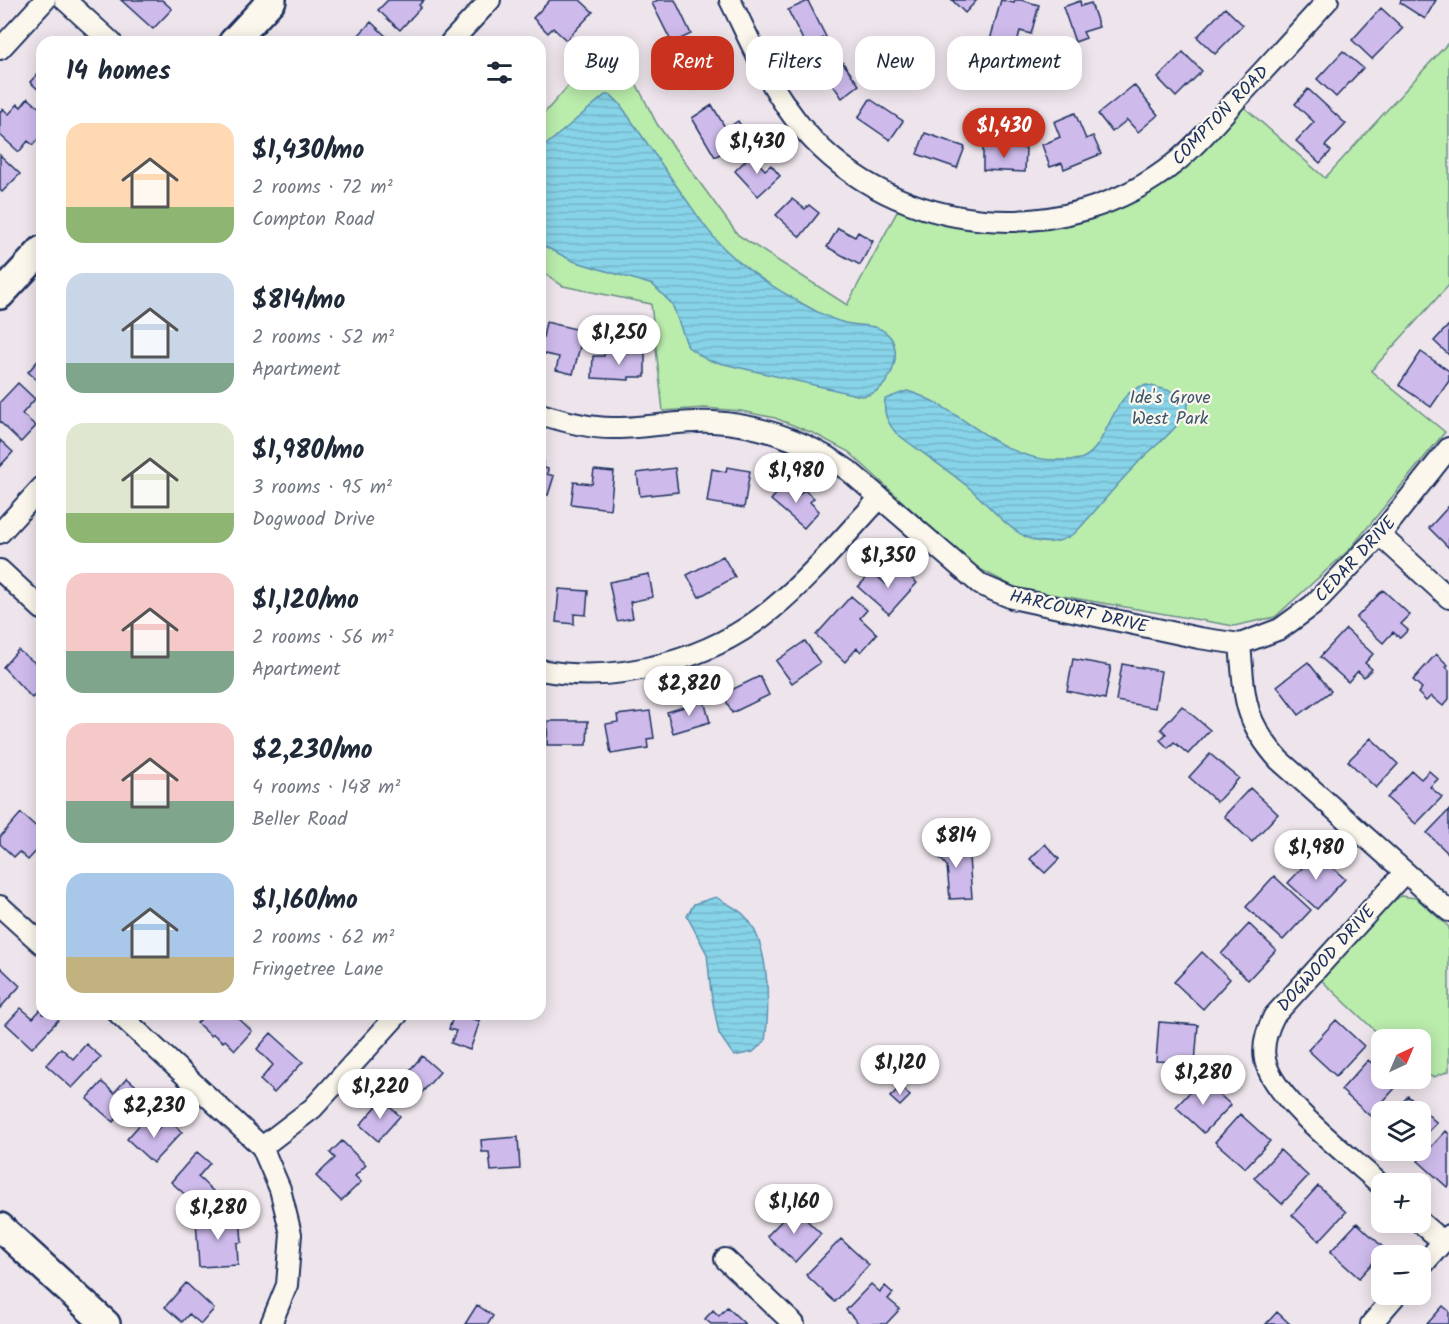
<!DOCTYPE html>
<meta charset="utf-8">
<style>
:root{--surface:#fff;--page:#f6f6f7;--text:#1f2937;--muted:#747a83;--accent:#c8321e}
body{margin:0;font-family:Kalam,sans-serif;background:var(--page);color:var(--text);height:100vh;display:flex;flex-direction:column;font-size:22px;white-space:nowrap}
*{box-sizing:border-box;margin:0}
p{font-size:20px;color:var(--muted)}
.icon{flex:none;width:33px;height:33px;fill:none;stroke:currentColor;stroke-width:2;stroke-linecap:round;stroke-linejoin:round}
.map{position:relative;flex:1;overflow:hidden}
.panel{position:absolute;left:36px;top:36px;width:510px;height:984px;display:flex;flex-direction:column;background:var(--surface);border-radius:18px;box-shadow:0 3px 15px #0003}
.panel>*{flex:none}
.banner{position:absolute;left:564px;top:36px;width:570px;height:54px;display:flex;gap:12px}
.needle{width:39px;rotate:44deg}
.fabs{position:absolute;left:1371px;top:1029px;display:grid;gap:12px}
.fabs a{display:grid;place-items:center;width:60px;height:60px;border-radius:12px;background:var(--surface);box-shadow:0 3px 15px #0003;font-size:30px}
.price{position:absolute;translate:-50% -51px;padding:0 14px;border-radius:21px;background:#fff;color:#222;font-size:20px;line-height:39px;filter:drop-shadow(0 2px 3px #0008)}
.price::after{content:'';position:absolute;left:50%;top:36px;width:18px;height:14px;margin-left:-9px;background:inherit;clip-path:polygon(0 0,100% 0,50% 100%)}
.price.selected{background:var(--accent);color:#fff}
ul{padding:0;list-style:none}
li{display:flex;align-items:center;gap:18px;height:150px;padding:0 30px}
li span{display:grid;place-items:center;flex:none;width:168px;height:120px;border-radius:18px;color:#555}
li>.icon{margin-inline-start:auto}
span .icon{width:72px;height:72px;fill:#fffc;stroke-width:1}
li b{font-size:26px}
h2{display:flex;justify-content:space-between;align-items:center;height:72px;padding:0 30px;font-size:26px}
.pill{padding:0 21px;border-radius:18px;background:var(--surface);box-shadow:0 3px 15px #0003;font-size:21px;line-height:54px}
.pill.selected{background:var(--accent);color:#fff}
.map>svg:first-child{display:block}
</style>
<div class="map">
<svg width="1449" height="1324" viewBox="0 0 1449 1324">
<defs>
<pattern id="water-rules" width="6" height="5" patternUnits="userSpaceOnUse" patternTransform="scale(1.5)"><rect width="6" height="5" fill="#87d3e7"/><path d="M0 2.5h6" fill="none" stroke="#74b5c9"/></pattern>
</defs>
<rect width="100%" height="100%" fill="#eee5ec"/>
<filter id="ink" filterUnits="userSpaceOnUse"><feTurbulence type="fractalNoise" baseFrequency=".0167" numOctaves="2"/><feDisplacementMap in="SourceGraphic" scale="12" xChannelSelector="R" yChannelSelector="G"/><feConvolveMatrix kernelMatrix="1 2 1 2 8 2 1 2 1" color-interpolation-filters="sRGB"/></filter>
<g filter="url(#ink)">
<path fill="#baecac" stroke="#6a8e85" stroke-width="1.5" d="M612 36 657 124 738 235 847 305 898 210C996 244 1086 240 1172 178 1199 159 1221 130 1244 107L1325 178 1449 42V285L1371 371 1445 432 1350 549 1275 617 1234 626 1016 588 970 564 849 452 815 434 775 418 741 411 704 408 663 411 651 304 563 286 540 270V118Z
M1401 896 1416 898 1449 927V1071L1434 1077 1421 1074 1420 1040 1384 1039 1320 979 1385 907Z"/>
<path fill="url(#water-rules)" stroke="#5c91b0" stroke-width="1.5" d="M605 95H611L620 104C640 133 660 162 680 191 695 211 709 235 728 252 746 269 770 285 791 297 808 307 826 318 845 323 860 327 880 322 891 338 904 359 886 396 861 396L707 360 688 347 672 304 653 285 573 261 540 244V150Z
M1147 385 1178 393 1189 402C1180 432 1154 444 1135 466 1114 487 1096 511 1075 533 1030 564 997 511 967 486 944 467 919 451 896 433 887 422 883 413 885 399L907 391C962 406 998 462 1060 460 1067 460 1076 461 1083 458 1110 446 1110 390 1147 385Z
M716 897C725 903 737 908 744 915 770 941 770 1007 765 1041L753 1052 734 1056 719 1034 711 993 707 954 687 916 694 904Z"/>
<path fill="#cebbec" stroke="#1b2f5e" stroke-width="1.5" d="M121 0H162L172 9 153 29Z
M388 0H424L419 5 421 7 400 30 378 10Z
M550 0H580L593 12 566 40 553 28 548 33 533 18Z
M658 0H675L691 34 672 43 652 3Z
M952 0H977L965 13Z
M1001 0 1014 3 1015 0H1021L1039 5 1031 34 1020 31 1016 47 990 40Z
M1401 0H1436L1425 19 1400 3Z
M808 1 826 37 806 46 788 10Z
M1080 1 1081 6 1091 3 1099 27 1083 32 1086 38 1075 42 1063 7Z
M1225 8 1243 25 1215 54 1197 37Z
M1381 8 1403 28 1372 59 1352 40Z
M371 22 388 38 385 42H349L353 37 355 39Z
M698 47 703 56 707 55 719 78 695 90 688 76 673 84 663 64Z
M833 49 859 85 842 98 816 61Z
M1343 51 1363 68 1336 97 1317 79Z
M1183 52 1202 71 1176 97 1158 78Z
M42 69V93L30 82Z
M1134 85 1158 115 1138 132 1127 120 1112 132 1098 114Z
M1308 89 1346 124 1325 146 1331 151 1320 163 1296 141 1314 122 1295 104Z
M28 98 42 110V135L33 145 28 141 19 152 0 135V112L3 109 9 114 18 104 21 107Z
M870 99 903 121 890 140 858 118Z
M712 105 726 129 738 121 748 137 715 157 692 118Z
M1075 113 1086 139 1093 136 1101 154 1064 169 1062 163 1050 167 1042 145 1060 137 1054 122Z
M925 133 965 147 957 168 917 154Z
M983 146 1026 148 1025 172 983 170Z
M0 155 20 174 2 192 0 190Z
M751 155 765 170 771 165 780 176 758 196 735 171Z
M792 199 805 209 809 205 819 213 800 237 776 215Z
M838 228 855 237 858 232 873 241 860 265 827 247Z
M546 322 584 331 573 374 556 370 559 357 540 353Z
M1449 325V355L1434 341Z
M604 351 645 353V377H629V380L592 378 593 356H604Z
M1421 352 1449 371V381L1431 407 1399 385Z
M42 356V385L28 372Z
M18 383 35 399 22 414 36 426 21 442 0 422V402Z
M0 440 13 452 0 466Z
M540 460 544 461 542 467 548 469 547 474 554 476 548 495 540 493Z
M727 467 750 471 744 508 707 502 712 469 726 472Z
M675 468 678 492 640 496 637 473Z
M594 470 614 472 610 509 571 504 574 482 592 484Z
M786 482 800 494 804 490 814 498 810 502 819 511 804 528 771 500Z
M1449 506V548L1429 528Z
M723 556 735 577 699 597 687 575Z
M900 568 917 583 889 614 858 587 872 572 886 584Z
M649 574 653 597 630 602 633 618 617 621 609 582Z
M559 589 588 591 586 615 574 614V624L556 622Z
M1383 590 1410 615 1401 624 1408 630 1400 638 1393 632 1383 643 1356 618Z
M851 596 867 610 860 618 877 634 861 652 857 648 845 662 816 635Z
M1346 629 1373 654 1365 663 1372 669 1364 677 1358 671 1348 682 1320 657Z
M805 641 820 663 792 683 776 661Z
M18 650 42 668V688L32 698 3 667Z
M1436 654 1448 665 1446 667 1449 670V699L1443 706 1431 696 1426 701 1418 693 1422 688 1413 680Z
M1073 659 1111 666 1105 699 1067 691Z
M1308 662 1331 691 1299 715 1277 686Z
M1122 664 1161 671 1155 708 1116 701Z
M760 676 769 695 732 713 723 694Z
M704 701 710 722 673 733 667 712Z
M1182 706 1210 730 1188 754 1174 742 1168 748 1160 740 1166 734 1161 729Z
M650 711 654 738 647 739 648 748 611 754 606 724 618 722 617 715Z
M548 721H588L587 745H547Z
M1371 738 1398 764 1376 788 1348 761Z
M1210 754 1239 778 1217 802 1189 777Z
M1412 771 1421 779 1429 771 1438 779 1430 787 1442 797 1416 824 1387 798Z
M1250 788 1278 814 1252 842 1224 816Z
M1449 810V854L1427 833Z
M21 813 42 832V845L28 860 19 852 14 857 0 844V837Z
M950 836 969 857 972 898 950 899 947 866 934 851Z
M1045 844 1059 859 1045 873 1030 859Z
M1316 853 1345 879 1317 909 1288 883Z
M1274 876 1311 910 1283 940 1246 907Z
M1249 924 1276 950 1248 980 1221 954Z
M1202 952 1230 979 1203 1009 1174 982Z
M0 967 20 986 0 1008Z
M21 1008 33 1018 42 1008V1014H58L61 1017 32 1048 6 1024Z
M206 1014H238L236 1016 252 1031 235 1050 225 1040 223 1042 213 1034 211 1036 197 1023Z
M454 1014 480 1021 470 1050 451 1043 456 1031 449 1029Z
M1336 1020 1364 1046 1336 1076 1308 1050Z
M1159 1022 1198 1025 1195 1063 1156 1061Z
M271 1033 303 1062 274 1093 260 1080 273 1065 257 1049Z
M86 1044 101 1057 72 1088 46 1065 61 1048 73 1059Z
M422 1056 440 1072 418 1097 400 1081Z
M1368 1060 1382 1072V1078H1389L1397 1086 1370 1116 1341 1090Z
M127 1078 142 1091 113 1122 87 1099 102 1082 114 1093Z
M1202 1079 1231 1105 1204 1133 1176 1107Z
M901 1086 910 1096 900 1106 890 1097Z
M1408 1096 1437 1123 1420 1140V1112H1394Z
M382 1100 400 1116 378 1141 360 1125Z
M1240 1114 1270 1141 1245 1168 1215 1142Z
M167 1118 182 1132 153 1163 127 1139 142 1122 154 1133Z
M1446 1131 1449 1134V1185L1447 1187 1418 1161Z
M518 1137 520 1169 491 1171 489 1152H482L481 1140Z
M342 1141 366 1165 355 1176 361 1182 341 1201 316 1176 335 1158 330 1153Z
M1280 1150 1308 1176 1282 1204 1254 1178Z
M197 1152 210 1163 198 1177 213 1191 199 1207 171 1182Z
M1318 1186 1346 1212 1319 1241 1292 1215Z
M794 1208 821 1234 795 1262 767 1236Z
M240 1217 242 1242 237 1243 238 1265 199 1267 196 1219Z
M1357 1223 1385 1249 1359 1278 1330 1252Z
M841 1239 869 1265 835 1302 806 1275Z
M186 1283 214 1309 201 1324 189 1314 182 1322 165 1307Z
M871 1284 880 1292 885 1286 893 1293 888 1299 900 1309 886 1324H859L846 1310Z
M477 1305 493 1316 488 1324H465Z
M1443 1306 1449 1311V1324H1427Z
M727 1307 745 1324H711L705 1319 713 1310 719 1316Z
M1277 1312 1290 1324H1266Z"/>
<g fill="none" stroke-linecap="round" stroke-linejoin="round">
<g stroke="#1b2f5e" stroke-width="24">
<path id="minor" d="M65 0 111 42
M730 0C752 44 771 92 804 130 896 237 1066 252 1176 162 1198 144 1217 121 1236 100 1267 67 1298 33 1328 0
M451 42 490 0
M0 49 45 0
M540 414C564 421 591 429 617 428 648 428 681 420 713 422 763 425 808 442 849 471L981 585 1012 598 1199 638 1240 644 1280 629 1313 605 1380 535 1449 448
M0 533 42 487
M1380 535 1449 598
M0 570 42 609
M1240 644C1245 697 1242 718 1279 760L1449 911
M540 670C618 685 711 660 772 609 812 576 845 535 880 498
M0 906 42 944
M119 1014 262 1147 280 1189 291 1234 287 1285 271 1324
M262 1147 313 1108 398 1014
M1382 1186C1351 1157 1283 1106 1268 1069 1260 1052 1266 1032 1274 1016L1405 872
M1420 1222 1443 1242
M725 1259 794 1324
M1420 1268 1449 1235
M1371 1324 1397 1294"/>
</g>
<g stroke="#1b2f5e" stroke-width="32">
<path id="secondary" d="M233 42 272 0
M0 295 42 250
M0 1227 106 1324"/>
</g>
<use href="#minor" stroke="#fbf7ec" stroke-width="20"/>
<use href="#secondary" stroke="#fbf7ec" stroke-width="27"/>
</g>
</g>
<g text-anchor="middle" stroke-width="4.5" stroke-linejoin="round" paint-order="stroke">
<g font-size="18" fill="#1b2f5e" stroke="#fbf7ec">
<text transform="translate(1220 115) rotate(-46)" y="6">COMPTON ROAD</text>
<text transform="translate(1355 559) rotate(-47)" y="6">CEDAR DRIVE</text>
<text transform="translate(1079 611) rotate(13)" y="6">HARCOURT DRIVE</text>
<text transform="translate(1326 958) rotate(-48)" y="6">DOGWOOD DRIVE</text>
</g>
<g font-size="18" fill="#3b556e" stroke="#fbf7ec">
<text x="1170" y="403">Ide's Grove<tspan x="1170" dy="21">West Park</tspan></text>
</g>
</g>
</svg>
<div class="fabs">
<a><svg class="needle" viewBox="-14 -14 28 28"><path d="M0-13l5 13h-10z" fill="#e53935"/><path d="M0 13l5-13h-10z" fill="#747a83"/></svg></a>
<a><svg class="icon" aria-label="layers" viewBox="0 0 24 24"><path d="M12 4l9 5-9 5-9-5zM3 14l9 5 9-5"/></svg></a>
<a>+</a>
<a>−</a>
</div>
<b class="price selected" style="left:1004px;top:159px">$1,430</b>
<b class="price" style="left:757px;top:175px">$1,430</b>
<b class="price" style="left:619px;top:366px">$1,250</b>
<b class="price" style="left:796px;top:504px">$1,980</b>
<b class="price" style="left:888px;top:589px">$1,350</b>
<b class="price" style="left:689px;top:717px">$2,820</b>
<b class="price" style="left:956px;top:869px">$814</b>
<b class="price" style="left:1316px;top:881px">$1,980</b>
<b class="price" style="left:900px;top:1096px">$1,120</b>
<b class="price" style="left:1203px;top:1106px">$1,280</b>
<b class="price" style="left:380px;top:1120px">$1,220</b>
<b class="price" style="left:154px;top:1139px">$2,230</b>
<b class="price" style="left:794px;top:1235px">$1,160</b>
<b class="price" style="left:218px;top:1241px">$1,280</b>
<div class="banner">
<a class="pill">Buy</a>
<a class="pill selected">Rent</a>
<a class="pill">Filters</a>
<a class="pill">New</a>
<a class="pill">Apartment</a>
</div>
<section class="panel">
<h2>14 homes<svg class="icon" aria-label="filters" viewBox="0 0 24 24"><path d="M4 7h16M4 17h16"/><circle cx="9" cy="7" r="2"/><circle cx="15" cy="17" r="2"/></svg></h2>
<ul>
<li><span style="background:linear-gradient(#ffd9b3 70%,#8fb573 0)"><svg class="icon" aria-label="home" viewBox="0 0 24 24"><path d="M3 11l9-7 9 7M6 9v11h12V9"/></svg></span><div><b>$1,430/mo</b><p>2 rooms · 72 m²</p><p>Compton Road</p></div></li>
<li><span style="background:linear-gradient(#c9d6e8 75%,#7fa58c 0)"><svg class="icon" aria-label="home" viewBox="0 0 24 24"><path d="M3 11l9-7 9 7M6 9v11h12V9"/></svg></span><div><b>$814/mo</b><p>2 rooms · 52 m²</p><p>Apartment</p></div></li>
<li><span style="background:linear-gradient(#dfe7d0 75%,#8fb573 0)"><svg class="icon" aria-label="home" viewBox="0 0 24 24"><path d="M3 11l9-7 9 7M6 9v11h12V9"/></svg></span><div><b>$1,980/mo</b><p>3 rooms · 95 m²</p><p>Dogwood Drive</p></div></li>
<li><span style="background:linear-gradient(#f6c9c9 65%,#7fa58c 0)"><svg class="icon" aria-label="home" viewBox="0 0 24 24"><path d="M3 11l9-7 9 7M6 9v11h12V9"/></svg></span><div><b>$1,120/mo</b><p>2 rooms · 56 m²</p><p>Apartment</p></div></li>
<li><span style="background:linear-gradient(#f6c9c9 65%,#7fa58c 0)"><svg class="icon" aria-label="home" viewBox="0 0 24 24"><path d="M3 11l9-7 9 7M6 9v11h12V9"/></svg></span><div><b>$2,230/mo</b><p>4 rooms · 148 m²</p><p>Beller Road</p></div></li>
<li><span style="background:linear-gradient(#a9c7e8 70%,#c2b280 0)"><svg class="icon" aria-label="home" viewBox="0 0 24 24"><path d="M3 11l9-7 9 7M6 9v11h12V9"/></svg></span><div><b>$1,160/mo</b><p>2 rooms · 62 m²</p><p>Fringetree Lane</p></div></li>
</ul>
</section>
</div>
